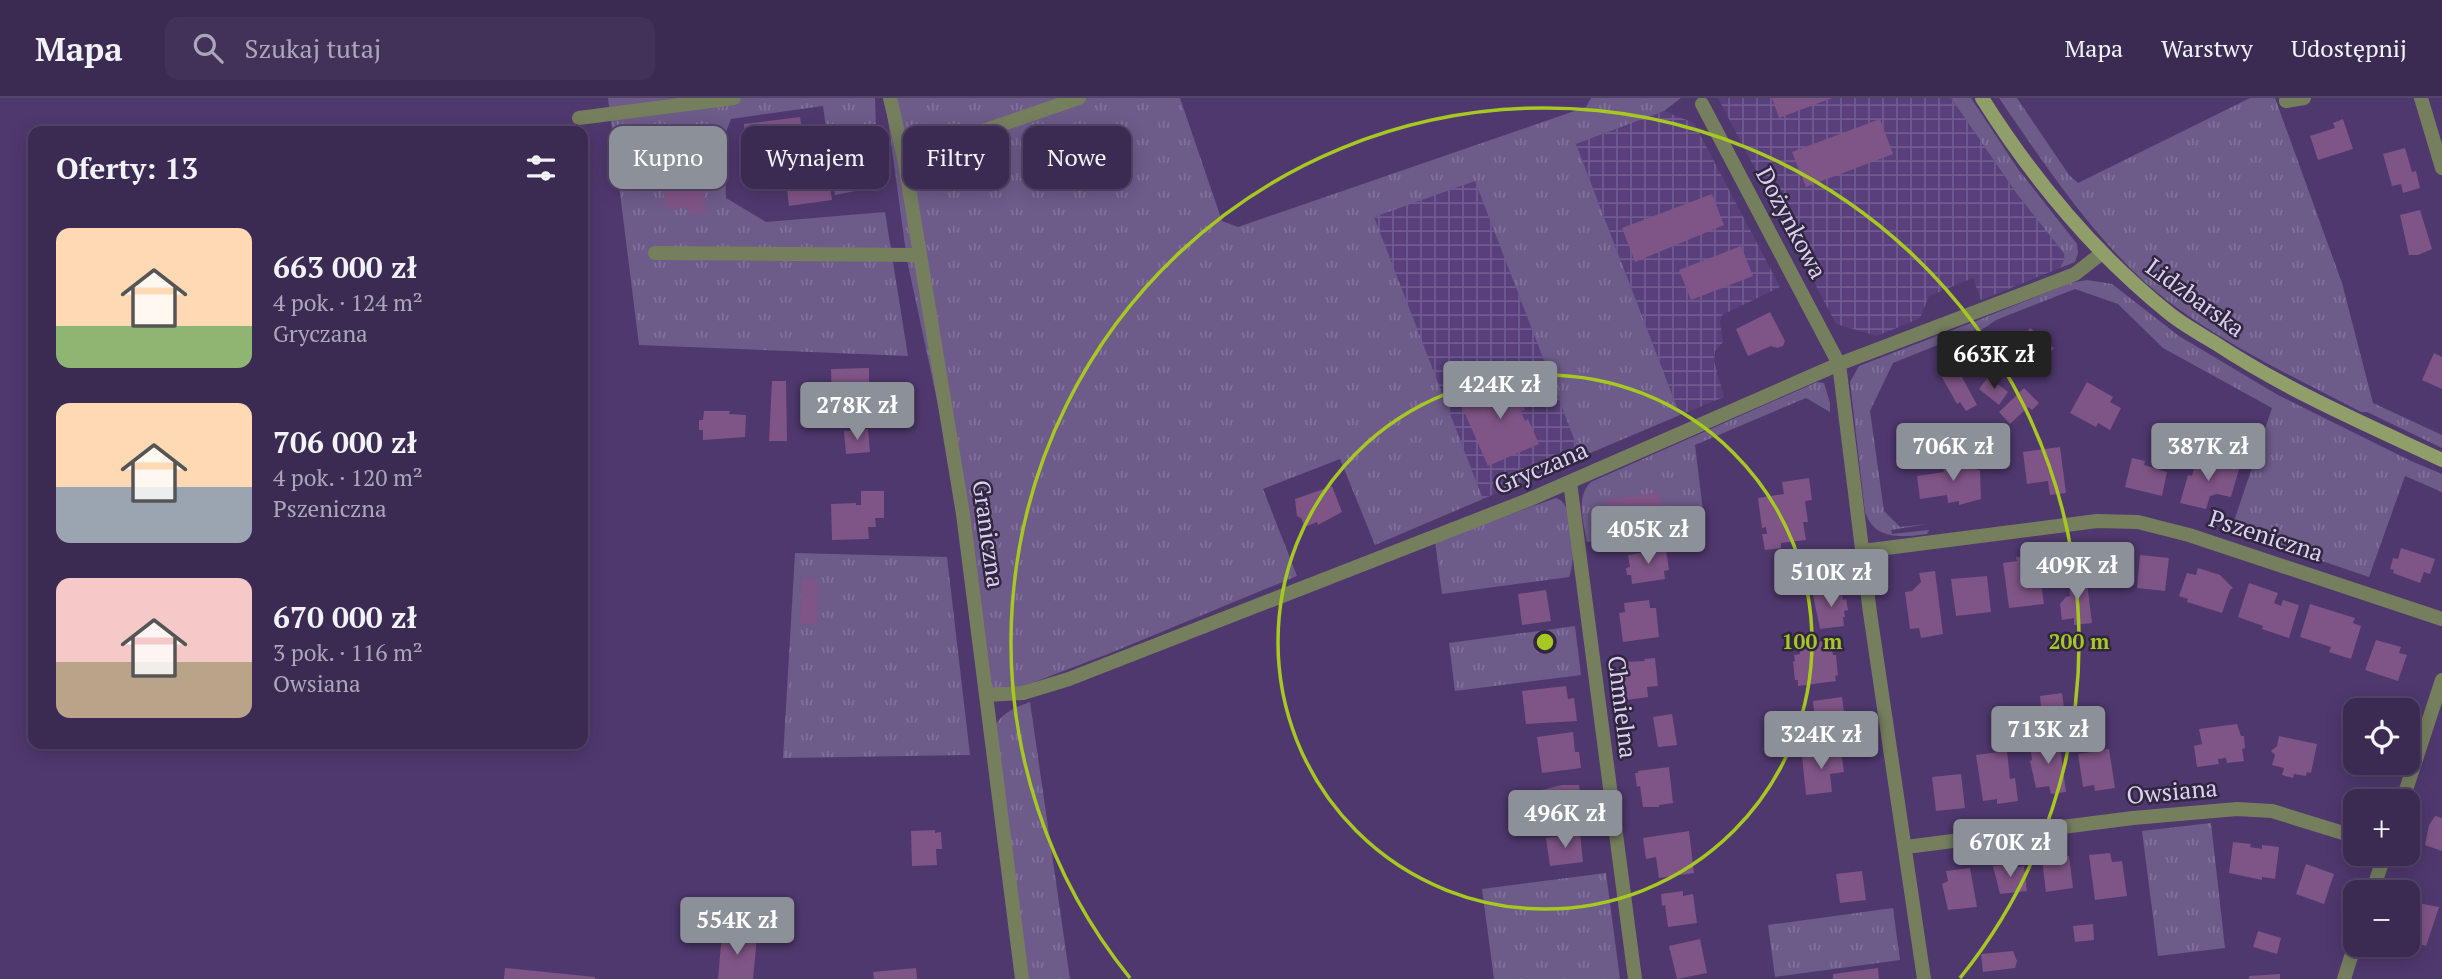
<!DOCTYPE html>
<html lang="pl">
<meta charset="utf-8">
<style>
:root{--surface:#3b2a52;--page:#423259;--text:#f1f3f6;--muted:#aca7b8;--line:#544669;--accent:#8c9099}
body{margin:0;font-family:"PT Serif",serif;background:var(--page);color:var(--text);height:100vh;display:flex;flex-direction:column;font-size:26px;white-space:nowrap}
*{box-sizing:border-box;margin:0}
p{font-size:23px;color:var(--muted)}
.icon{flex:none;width:38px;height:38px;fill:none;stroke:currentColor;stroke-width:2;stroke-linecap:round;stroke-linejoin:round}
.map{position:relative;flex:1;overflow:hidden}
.panel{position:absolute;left:28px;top:28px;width:560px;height:623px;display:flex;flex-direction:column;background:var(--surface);border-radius:14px;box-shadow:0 4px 18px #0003,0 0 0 2px var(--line)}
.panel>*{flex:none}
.banner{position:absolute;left:609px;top:28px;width:665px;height:63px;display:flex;gap:14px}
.fabs{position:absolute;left:2343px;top:600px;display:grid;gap:14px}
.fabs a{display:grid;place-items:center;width:77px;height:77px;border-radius:14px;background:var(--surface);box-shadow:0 4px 18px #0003,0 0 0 2px var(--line);font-size:35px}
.price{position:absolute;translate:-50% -60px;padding:0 16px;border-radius:7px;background:var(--accent);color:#fff;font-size:23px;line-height:46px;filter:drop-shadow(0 2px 4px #0008)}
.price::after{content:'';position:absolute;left:50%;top:42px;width:21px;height:16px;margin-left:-10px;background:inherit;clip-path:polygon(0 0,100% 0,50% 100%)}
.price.selected{background:#222;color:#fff}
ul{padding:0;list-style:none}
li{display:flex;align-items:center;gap:21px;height:175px;padding:0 28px}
li span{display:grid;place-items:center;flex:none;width:196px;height:140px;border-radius:14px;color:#555}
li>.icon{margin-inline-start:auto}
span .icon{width:84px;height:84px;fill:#fffc;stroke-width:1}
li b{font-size:30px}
h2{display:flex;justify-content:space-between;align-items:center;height:84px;padding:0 28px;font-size:30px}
.chip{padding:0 24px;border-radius:14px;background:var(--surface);box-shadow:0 4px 18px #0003,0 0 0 2px var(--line);font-size:24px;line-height:63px}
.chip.selected{background:var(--accent);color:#fff}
header{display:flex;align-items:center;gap:42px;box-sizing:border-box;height:98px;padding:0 35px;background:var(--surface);border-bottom:2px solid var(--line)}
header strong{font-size:33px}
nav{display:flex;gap:38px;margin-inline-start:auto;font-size:24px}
.search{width:490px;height:63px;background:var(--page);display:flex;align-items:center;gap:18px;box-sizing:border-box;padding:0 24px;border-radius:14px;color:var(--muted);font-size:26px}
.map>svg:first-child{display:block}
</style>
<header>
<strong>Mapa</strong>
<div class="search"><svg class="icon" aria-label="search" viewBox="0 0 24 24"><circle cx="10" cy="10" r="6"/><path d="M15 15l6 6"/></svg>Szukaj tutaj</div>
<nav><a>Mapa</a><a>Warstwy</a><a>Udostępnij</a></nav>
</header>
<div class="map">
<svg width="2442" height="881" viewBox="0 0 2442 881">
<defs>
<pattern id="industrial-grid" width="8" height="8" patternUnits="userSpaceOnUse" patternTransform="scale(1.75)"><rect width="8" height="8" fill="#59407d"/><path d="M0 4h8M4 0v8" fill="none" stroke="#705b90"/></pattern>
<pattern id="grass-tufts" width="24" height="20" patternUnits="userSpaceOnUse" patternTransform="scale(1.75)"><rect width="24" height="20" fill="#6d5b8a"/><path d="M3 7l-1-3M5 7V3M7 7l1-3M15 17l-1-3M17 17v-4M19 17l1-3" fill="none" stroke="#81729b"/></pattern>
</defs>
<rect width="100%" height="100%" fill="#4f386e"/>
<path fill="url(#industrial-grid)" d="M1718 0H1951L2017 96 2066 158 2060 170 1981 202 1973 180 1929 198 1920 220 1877 238 1836 226Z
M1664 13 1694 25 1780 189 1722 217 1720 224 1723 244 1715 253 1714 263 1724 299 1680 317 1576 46Z
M1475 82 1581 359 1483 401 1373 119Z"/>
<path fill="url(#grass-tufts)" d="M608 0H875L877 60 880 88 835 97 823 8 731 21 724 39 726 100 766 124 885 114 908 258 639 247Z
M885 0H1180L1222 123 1238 129 1586 9 1591 0H1681L1664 13 1576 46 1680 317 1581 359 1475 83 1374 119 1483 401 1375 447 1340 361 1263 391 1297 478 1108 556 1000 597 989 594 963 424 907 162Z
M1951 0H1971L2018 71 2077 146 2078 155 2075 164 2060 170 2066 158 2017 96Z
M1999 0H2017L2069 77 2078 85 2250 0H2275L2342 185 2373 305 2442 337V350L2367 314H2361C2286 275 2193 232 2132 172 2080 120 2040 60 1999 0Z
M2087 182 2112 186 2179 238 2278 297 2411 363 2442 376V394L2405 378 2369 479 2231 432 2272 310 2163 250 2118 206 2075 191 1996 222 1980 233 1975 232 1893 265 1870 313 1884 413 1900 429 1927 426 1891 432 1892 436 1929 432 1927 436C1902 439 1875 443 1865 414L1850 284 1859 268 1976 223 2070 185Z
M1817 284 1824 285 1830 305V314L1806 300 1695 347 1705 429 1587 444C1584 425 1575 399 1591 384Z
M1556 400C1576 405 1576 463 1569 479L1442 496 1435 443Z
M795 455 947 459 970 657 783 660Z
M1575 528 1581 577 1455 593 1449 545Z
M1030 604 1070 881H1021L992 633C1001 615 1011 611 1030 604Z
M2211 725 2225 850 2158 858 2142 733Z
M1606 775 1620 881H1494L1482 791Z
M1893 810 1900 862 1775 879 1768 827Z"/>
<path fill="#7f5486" d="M1772 0H1832L1779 20Z
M800 19 802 32 782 35 783 39 746 44 744 26Z
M1880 21 1893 56 1806 89 1792 54Z
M2343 21 2353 51 2318 62 2310 38 2335 30 2333 25Z
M2405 50 2412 74 2416 73 2420 90 2403 95 2401 86 2392 88 2383 56Z
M699 64 706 114 689 116 687 109 667 112 666 103H664L663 80 672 79 671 68Z
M828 77 832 102 789 108 786 82Z
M1712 96 1724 127 1635 164 1622 130Z
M2420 112 2432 151 2418 157H2409L2400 117Z
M1741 148 1753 178 1691 202 1679 172Z
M1770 214 1785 243 1783 248 1777 250 1771 248 1748 258 1736 231Z
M2030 230 2054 250 2032 277 2022 268 2026 262 2009 246 2019 233 2025 237Z
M2434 255 2442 259V291L2422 282Z
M1955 266 1977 307 1966 313 1960 304 1957 306 1939 274Z
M869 270V306L832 307 831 271Z
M1517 277 1525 296 1519 299 1525 312 1521 313 1525 323 1528 321 1539 346 1488 368 1459 302Z
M1988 279 2008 294 1999 307 1979 291Z
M772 283H786L787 343H769Z
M2087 284 2113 299 2110 304 2121 310 2110 332 2098 325 2096 329 2070 315Z
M2024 290 2039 305 2032 312 2028 309 2010 326 1999 314Z
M704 313H730L729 316 746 317 745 339 703 342V332H699V322H703Z
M868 331 870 354 846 356 844 333Z
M2060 349 2066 395 2050 397 2048 383 2027 386 2023 354Z
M2132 360 2145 363 2144 367 2167 374 2162 398 2125 389Z
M2197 360 2239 371 2231 399 2217 396 2210 398 2206 411 2180 405 2188 377 2192 378Z
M1975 361 1977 372H1980L1981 401 1959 407V403L1948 405 1947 397 1920 401 1917 378 1944 374 1942 365Z
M1809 380 1812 402 1805 403 1808 424H1803L1806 442 1781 445V450L1765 452 1762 436H1767L1766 429 1762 430 1758 400 1784 396 1782 384Z
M1332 388 1342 414 1318 427 1317 424 1305 429 1301 420 1297 418 1295 401Z
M861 393H884V420H875L876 429H868L869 441 832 442 831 406 856 405V407H861Z
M1659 394 1663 424 1613 431 1609 401Z
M2091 445 2093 460 2079 462 2077 447Z
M2401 450 2435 461 2430 476 2424 474 2420 485 2393 475 2394 472 2390 471 2393 460 2398 461Z
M1666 451 1669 472 1664 473 1665 481 1632 486 1631 477H1627L1626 470 1630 469 1628 457Z
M2037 457 2044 506 2009 510 2003 465 2017 463 2016 459Z
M2140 457 2169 460 2165 493 2137 490Z
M2198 470 2220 477 2233 490 2230 492 2222 515 2187 504 2188 501 2179 498 2187 475 2196 477Z
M1935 473 1943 536 1921 540 1919 530 1910 531 1905 494 1912 493 1921 484 1919 475Z
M2086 477 2092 525 2074 527V520L2062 522 2060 506 2066 499 2070 498 2068 479Z
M1987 478 1991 514 1956 518 1951 481Z
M802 480 818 481 817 526H800Z
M2249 485 2278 495 2274 505 2281 508 2283 502 2299 507 2289 540 2262 531 2263 528 2238 519Z
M1546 492 1551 523 1522 527 1518 496Z
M1842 493 1843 502 1846 501 1848 512 1844 513 1845 519H1843L1844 528 1820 531 1813 497Z
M1649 502 1650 510H1656L1659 539 1623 544 1619 515 1625 514 1624 505Z
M2310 506 2355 520 2353 525 2361 528 2351 561 2329 554 2331 549 2300 539Z
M2376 542 2401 549 2399 555 2407 557 2398 583 2365 572Z
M1825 543 1827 553 1832 552 1833 557H1836L1838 577 1835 578 1836 583 1798 588V582H1795L1793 564 1795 563 1794 557 1800 556 1799 546Z
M1655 560 1658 588 1647 589 1648 599 1627 602 1625 585 1618 586 1617 576 1624 575 1622 564 1645 563 1644 561Z
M1566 588 1568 601 1574 600 1577 623 1526 626 1522 593Z
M2062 595 2065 616 2042 619 2040 598Z
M1842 599 1847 635 1814 639 1811 613H1814L1813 603Z
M1672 616 1677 647 1658 649 1653 619Z
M2350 622 2356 624V665H2371L2369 671 2342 663 2345 654 2341 653Z
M2237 626 2241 638H2244L2245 650 2242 651 2244 663 2227 665 2226 660 2218 661 2219 666 2197 669 2194 648 2202 646 2199 631Z
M1573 634 1575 654H1579L1581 670 1542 675 1537 639Z
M2279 638 2317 646 2311 675 2307 674 2306 678 2294 676 2293 680 2282 677 2284 670 2272 667 2275 657 2271 653 2277 648Z
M2059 642 2066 694 2051 696 2049 688 2036 690 2030 663 2032 662 2030 646Z
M2109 651 2115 690 2095 693 2094 687 2083 689 2078 656Z
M1841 653 1844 674 1830 676 1832 694 1806 697 1802 658Z
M2007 653 2010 681 2015 680 2018 703 1997 706V701L1983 703 1976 657Z
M1669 669 1673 705 1659 707V709H1643L1640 688 1637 689 1635 675H1638V673Z
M1961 676 1965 710 1936 713 1932 679Z
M1562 687H1579L1583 719 1546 724 1542 692Z
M2435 718 2442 720V753L2425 747 2429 727Z
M935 732V735L941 734 942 751H936L937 767 912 768 911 733Z
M1689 733 1694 775 1659 780 1656 759 1646 761 1643 740Z
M1580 736 1583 764 1550 768 1546 740Z
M2233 744 2251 746 2250 749 2262 751V747L2279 749 2275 781 2262 779V782L2229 775Z
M2110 755 2112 764 2122 763 2127 798 2095 802 2089 757Z
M2069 758 2073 790 2046 794 2042 762Z
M2012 766V770L2024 768 2027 793 2000 796 1993 768Z
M2306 766 2334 776 2324 806 2296 796Z
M1970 770 1977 809 1948 812 1942 786 1948 783 1946 773Z
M1862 773 1866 802 1840 805 1836 776Z
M1683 793V798L1693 796 1697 825 1668 829 1665 807 1662 808 1661 796Z
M2408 803 2439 809 2426 848 2410 843 2411 840 2408 839Z
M2093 826 2094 842 2075 844 2073 828Z
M2258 833 2281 840 2277 856 2253 849Z
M722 835 757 839 753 881H718Z
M1700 841 1707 875 1677 881 1669 848Z
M2013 853 2017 863 2015 870 1983 874 1981 856Z
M505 870 595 879V881H504Z
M916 870 917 881H874L873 874Z
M1878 870 1879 881H1833V876Z
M2280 876V881H2249V878Z"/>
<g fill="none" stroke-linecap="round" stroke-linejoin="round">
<path stroke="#757f5e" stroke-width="14" d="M890 0 904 60 963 416 1022 881
M2421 0 2442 70
M2286 3 2304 0
M1702 6 1839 266 1870 515 1924 881
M579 20 734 0
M904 60 1079 0
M655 155 918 157
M1570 384 1635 881
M1863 453 2097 423 2138 424 2189 437 2442 521
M986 597 1023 595 1069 581 1528 402 1839 266 2075 176 2102 155
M1906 749 2133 720 2237 711 2272 713 2356 739"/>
<path stroke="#757f5e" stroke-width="14" d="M2402 704 2442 582
M2372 794 2385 756
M2344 881 2356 843"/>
<path stroke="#909f69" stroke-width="14" d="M1982 0C2033 81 2095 156 2170 216 2184 227 2200 236 2215 245 2286 292 2365 326 2442 362"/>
</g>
<g fill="none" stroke="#a6c821" stroke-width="3.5">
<circle cx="1545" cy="544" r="267"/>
<path d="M1130 880A534 534 0 1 1 1960 880"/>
</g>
<g text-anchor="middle" stroke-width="5" stroke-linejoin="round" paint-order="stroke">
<g font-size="24" fill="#dcd1f1" stroke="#30263f">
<text transform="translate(1791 125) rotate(62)" y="8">Dożynkowa</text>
<text transform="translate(2195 200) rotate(36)" y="8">Lidzbarska</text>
<text transform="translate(1541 370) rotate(-23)" y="8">Gryczana</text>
<text transform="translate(988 436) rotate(82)" y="8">Graniczna</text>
<text transform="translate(2266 438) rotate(18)" y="8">Pszeniczna</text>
<text transform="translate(1622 609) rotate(83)" y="8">Chmielna</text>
<text transform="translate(2172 694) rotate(-5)" y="8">Owsiana</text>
</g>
</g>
<circle cx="1545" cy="544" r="10" fill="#a6c821" stroke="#30263f" stroke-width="3.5"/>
<g font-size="21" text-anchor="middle" font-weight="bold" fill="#a6c821" stroke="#30263f" stroke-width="5" stroke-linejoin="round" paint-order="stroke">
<text x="1812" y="551">100 m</text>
<text x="2079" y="551">200 m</text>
</g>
</svg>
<div class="fabs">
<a><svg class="icon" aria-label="locate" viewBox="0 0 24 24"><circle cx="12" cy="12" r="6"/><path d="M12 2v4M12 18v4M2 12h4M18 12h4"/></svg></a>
<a>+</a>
<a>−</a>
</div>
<b class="price selected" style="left:1994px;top:293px">663K zł</b>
<b class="price" style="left:1500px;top:323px">424K zł</b>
<b class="price" style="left:857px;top:344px">278K zł</b>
<b class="price" style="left:1953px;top:385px">706K zł</b>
<b class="price" style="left:2208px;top:385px">387K zł</b>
<b class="price" style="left:1648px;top:468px">405K zł</b>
<b class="price" style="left:2077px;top:504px">409K zł</b>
<b class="price" style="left:1831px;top:511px">510K zł</b>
<b class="price" style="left:2048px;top:668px">713K zł</b>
<b class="price" style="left:1821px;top:673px">324K zł</b>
<b class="price" style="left:1565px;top:752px">496K zł</b>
<b class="price" style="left:2010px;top:781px">670K zł</b>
<b class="price" style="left:737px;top:859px">554K zł</b>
<div class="banner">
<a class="chip selected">Kupno</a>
<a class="chip">Wynajem</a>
<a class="chip">Filtry</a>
<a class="chip">Nowe</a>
</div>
<section class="panel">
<h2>Oferty: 13<svg class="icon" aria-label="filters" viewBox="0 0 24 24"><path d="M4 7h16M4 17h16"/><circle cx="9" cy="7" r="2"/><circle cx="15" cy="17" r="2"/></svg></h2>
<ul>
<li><span style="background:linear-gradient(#ffd9b3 70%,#8fb573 0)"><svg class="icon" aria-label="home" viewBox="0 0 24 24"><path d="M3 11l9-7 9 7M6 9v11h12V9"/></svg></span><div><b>663 000 zł</b><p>4 pok. · 124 m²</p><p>Gryczana</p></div></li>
<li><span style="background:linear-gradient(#ffd9b3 60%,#9aa5b1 0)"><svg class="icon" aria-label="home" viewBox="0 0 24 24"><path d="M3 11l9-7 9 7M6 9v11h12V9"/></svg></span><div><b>706 000 zł</b><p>4 pok. · 120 m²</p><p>Pszeniczna</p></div></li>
<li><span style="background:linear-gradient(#f6c9c9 60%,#b9a48a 0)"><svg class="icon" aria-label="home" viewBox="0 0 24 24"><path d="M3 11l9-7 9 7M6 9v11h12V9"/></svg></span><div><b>670 000 zł</b><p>3 pok. · 116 m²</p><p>Owsiana</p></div></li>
</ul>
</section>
</div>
